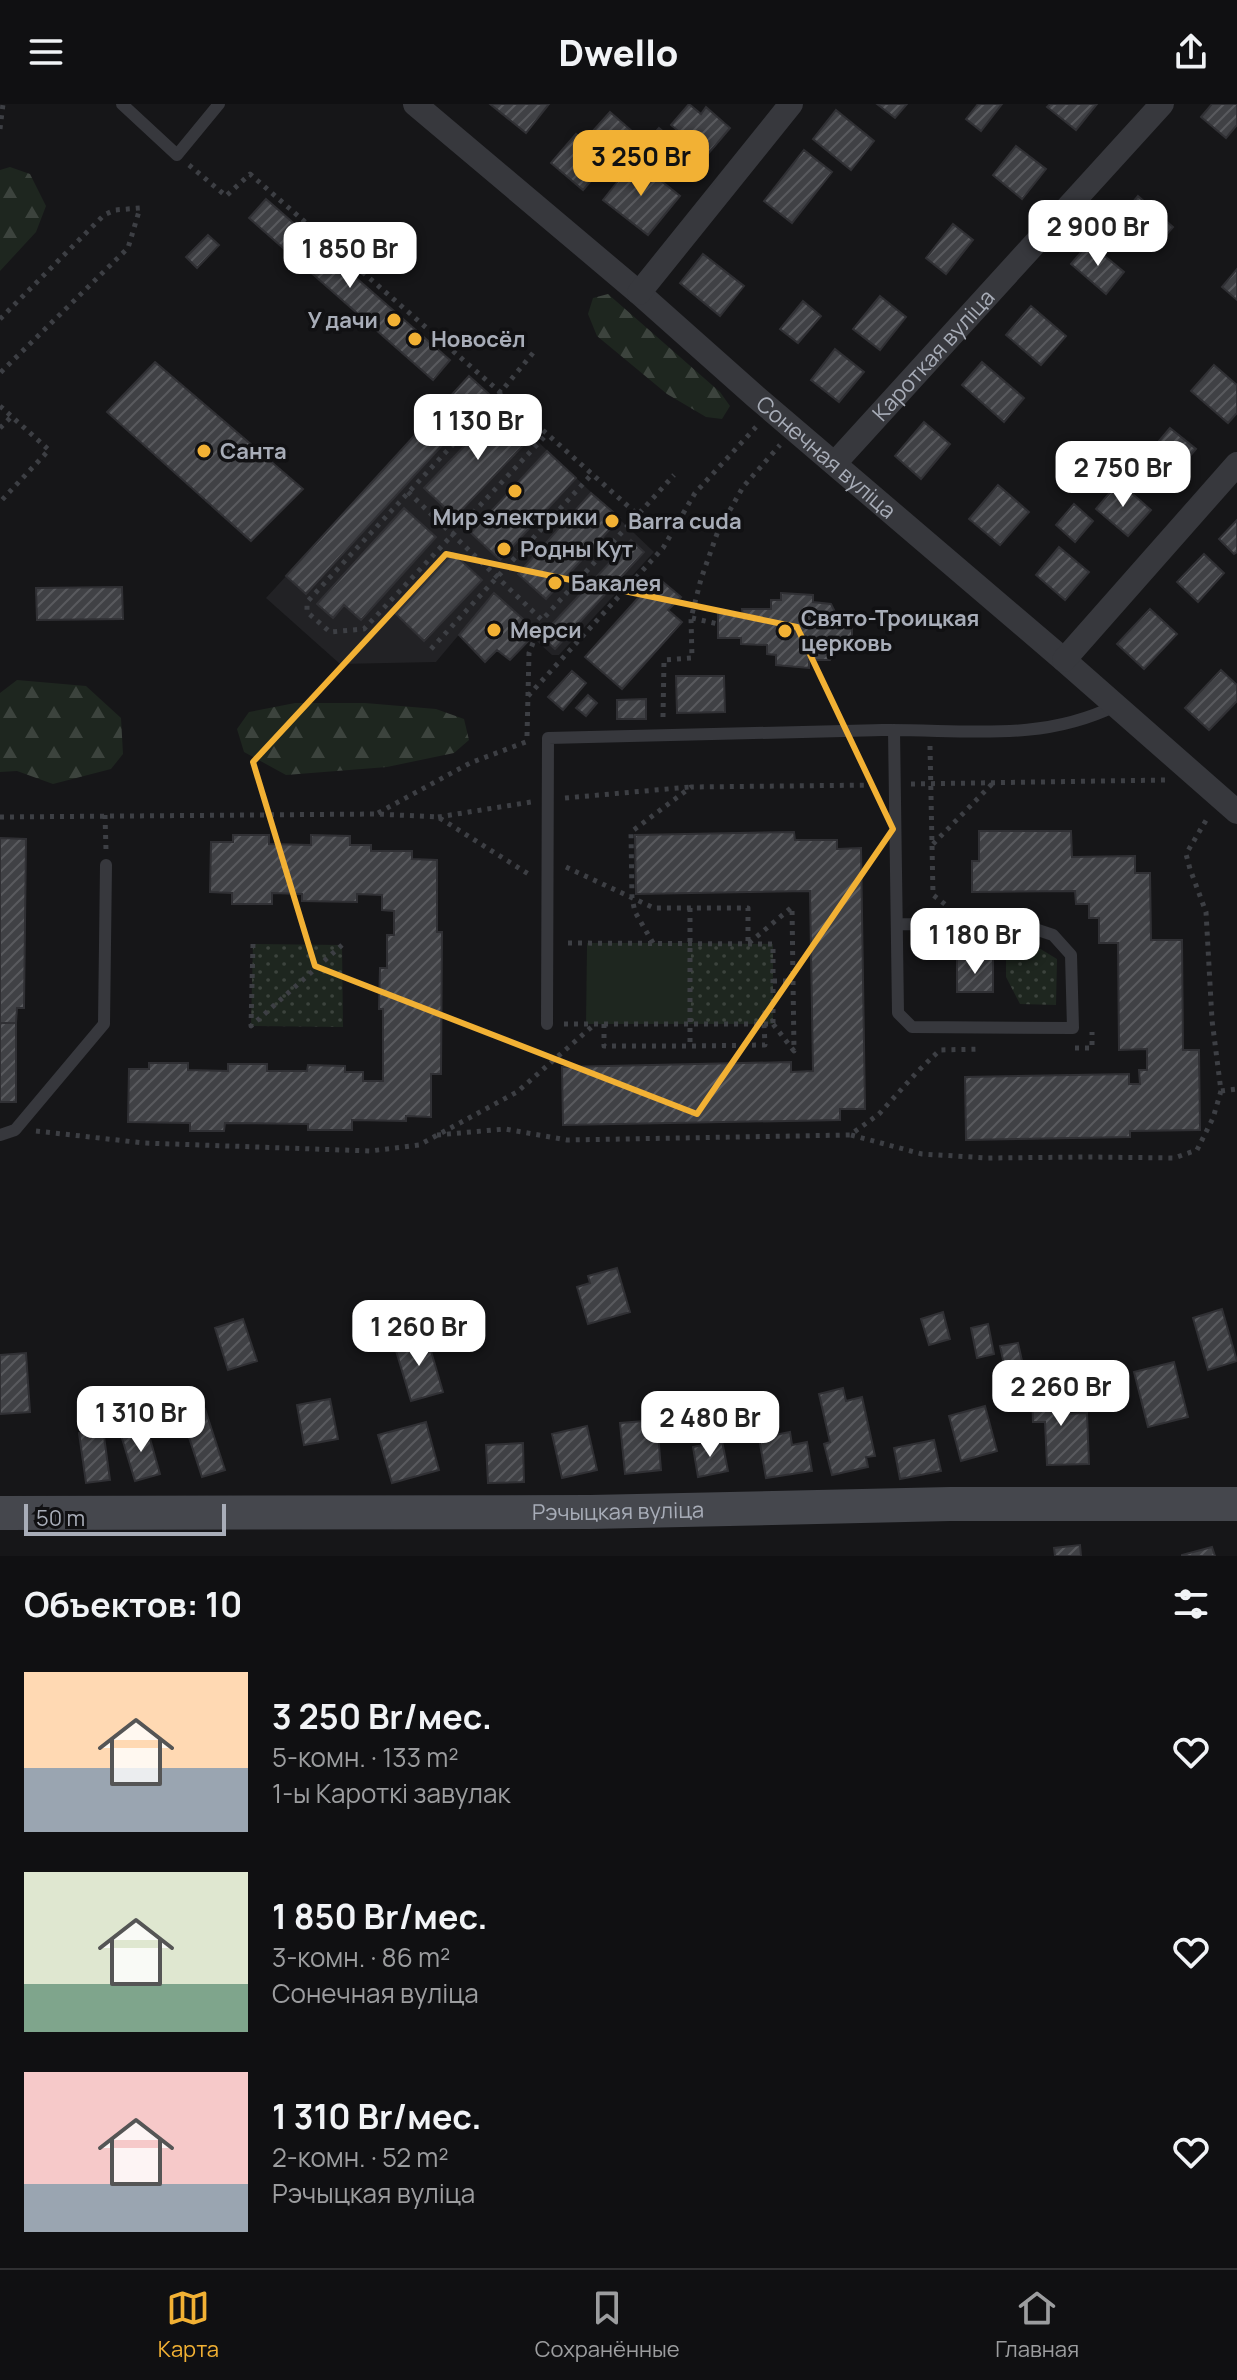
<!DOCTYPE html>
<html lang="ru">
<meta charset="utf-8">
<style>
:root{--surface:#101012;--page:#1e1e20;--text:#f1f3f6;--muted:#9c9d9f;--line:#303032;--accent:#f2b134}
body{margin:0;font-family:Manrope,sans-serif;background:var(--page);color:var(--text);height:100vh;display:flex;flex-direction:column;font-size:30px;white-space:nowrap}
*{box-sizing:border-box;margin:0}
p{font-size:26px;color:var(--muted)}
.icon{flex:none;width:44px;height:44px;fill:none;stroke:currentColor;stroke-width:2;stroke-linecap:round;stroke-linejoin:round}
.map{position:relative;height:1452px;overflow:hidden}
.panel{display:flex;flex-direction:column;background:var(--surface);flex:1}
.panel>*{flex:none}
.scale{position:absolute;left:24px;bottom:20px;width:202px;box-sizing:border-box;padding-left:8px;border:4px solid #a8adb8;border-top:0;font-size:22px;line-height:28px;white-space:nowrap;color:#a8adb8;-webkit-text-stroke:6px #111113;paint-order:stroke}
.price{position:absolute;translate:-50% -68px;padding:0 18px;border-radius:16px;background:#fff;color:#222;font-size:26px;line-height:52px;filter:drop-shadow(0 2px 4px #0008)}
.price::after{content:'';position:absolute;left:50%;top:48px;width:24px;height:18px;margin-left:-12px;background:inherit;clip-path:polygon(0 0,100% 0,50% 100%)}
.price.on{background:var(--accent);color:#111}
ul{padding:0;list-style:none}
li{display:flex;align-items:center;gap:24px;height:200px;padding:0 24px}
li span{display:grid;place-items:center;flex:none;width:224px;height:160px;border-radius:0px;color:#555}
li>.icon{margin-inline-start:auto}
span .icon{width:96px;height:96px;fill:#fffc;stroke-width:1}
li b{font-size:34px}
h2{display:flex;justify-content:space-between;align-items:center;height:96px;padding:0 24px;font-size:34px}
header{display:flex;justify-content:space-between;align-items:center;height:104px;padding:0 24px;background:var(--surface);font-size:36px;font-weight:800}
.tabs{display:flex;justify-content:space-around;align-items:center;height:112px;border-top:2px solid var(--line);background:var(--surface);font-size:22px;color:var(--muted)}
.tabs a{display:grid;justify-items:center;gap:4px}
.tabs .on{color:var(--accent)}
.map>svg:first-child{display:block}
</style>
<header><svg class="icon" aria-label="menu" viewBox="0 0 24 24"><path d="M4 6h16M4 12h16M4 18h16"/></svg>Dwello<svg class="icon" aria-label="share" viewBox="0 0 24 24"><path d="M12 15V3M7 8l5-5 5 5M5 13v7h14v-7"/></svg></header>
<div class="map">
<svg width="1237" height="1452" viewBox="0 0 1237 1452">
<defs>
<pattern id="forest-firs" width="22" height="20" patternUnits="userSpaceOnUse" patternTransform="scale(2)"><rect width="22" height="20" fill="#1e261f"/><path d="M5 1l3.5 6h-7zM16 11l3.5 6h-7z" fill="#3c433d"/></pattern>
<pattern id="park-dots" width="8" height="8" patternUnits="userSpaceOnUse" patternTransform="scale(2)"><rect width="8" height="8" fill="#1e261f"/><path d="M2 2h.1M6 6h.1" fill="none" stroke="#3c433d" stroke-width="1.8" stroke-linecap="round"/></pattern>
<pattern id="building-hatch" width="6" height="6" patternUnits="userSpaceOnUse" patternTransform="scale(2)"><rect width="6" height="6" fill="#404145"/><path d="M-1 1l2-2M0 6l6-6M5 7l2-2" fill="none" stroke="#595a5e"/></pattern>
</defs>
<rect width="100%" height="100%" fill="#161618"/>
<path fill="#222225" d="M469 272 654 448 559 551H552L519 521 524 516 494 489 436 558 340 560 266 494Z"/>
<path fill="url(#forest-firs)" d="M10 63 30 70 46 102 36 128 0 167V66Z
M608 190 720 288 730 302 722 315 706 313 667 290 597 232 588 210 593 194Z
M17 576 86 582 121 614 123 650 111 665 53 680 17 667 0 668V589Z
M295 599H365L436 605 464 615 469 636 454 649 387 663 286 671 244 648 237 625 249 608Z"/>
<path fill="url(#park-dots)" d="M1006 838H1029L1057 855 1056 901 1020 900 1006 873Z
M691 839 773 840V920H691Z
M253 840 342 841 343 923 251 922Z"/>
<path fill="#1e261f" d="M587 839H691V920H586Z"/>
<path fill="url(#building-hatch)" stroke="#303034" stroke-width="2" d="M490 0H549L526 29Z
M689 0 701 10 706 3 730 24 707 51 671 21Z
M877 0H907L895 14Z
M978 0H1002L981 27 966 15Z
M1050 0H1097L1076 26 1047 3Z
M1212 0H1237V21L1226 34 1201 13Z
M836 6 874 37 851 66 813 35Z
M610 8 633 28 583 86 551 59 576 30 584 37Z
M659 24 686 47 662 75 635 52Z
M1016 42 1046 65 1022 95 993 71Z
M804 46 832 68 792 119 764 97Z
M635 56 680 92 648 131 603 96Z
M1138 92 1173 123 1153 146 1118 116Z
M266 95 450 256 433 276 249 114Z
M953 120 973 136 946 170 926 154Z
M208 131 219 141 197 164 186 153Z
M1089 139 1124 168 1106 190 1071 160Z
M703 150 744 182 720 212 680 179Z
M1237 165V196L1222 183Z
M880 192 906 213 880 246 853 225Z
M803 197 821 212 798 239 780 225Z
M1031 202 1066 232 1041 261 1006 231Z
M835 245 864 268 839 298 811 276Z
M155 258 303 385 251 437 107 308Z
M982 258 1024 294 1004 318 962 281Z
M1214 261 1237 281V309L1228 319 1191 287Z
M469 272 489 290 306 490 286 472Z
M502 303 532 332 455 413 424 384Z
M924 318 950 340 921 375 895 352Z
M1170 324 1196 345 1174 371 1148 350Z
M547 347 576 374 500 456 471 429Z
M1119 378 1151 406 1128 432 1096 405Z
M998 381 1029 408 1000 441 969 415Z
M591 389 620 414 546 495 518 470Z
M1074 400 1093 417 1075 438 1056 421Z
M404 404 436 433 361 516 344 501 333 514 317 500Z
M1237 416V448L1234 450 1219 435Z
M631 436 644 448 555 545 541 532Z
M1059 443 1089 468 1065 496 1036 471Z
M453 449 482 476 424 537 396 510Z
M1204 450 1224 469 1198 498 1177 478Z
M657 473 681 493 668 506 682 518 622 585 585 553Z
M122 483 123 515 37 516 36 484Z
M494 489 524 516 519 521 532 533 510 556 497 546 485 558 459 531Z
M781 489 813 491V498L831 500 837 512 847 517 852 523V531L847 540 836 545 830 556H809V564L776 561V551L767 550V541L741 540V534H718V509L743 511 742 505H771V496H781Z
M1150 505 1177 530 1144 565 1117 540Z
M1221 566 1237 581V597L1209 626 1185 604Z
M572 567 586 579 563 606 548 593Z
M676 572H724L725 608 677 609Z
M588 591 597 599 586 612 576 604Z
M646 595V615H617V596Z
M979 727H1071L1072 753 1135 752V769H1150L1151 836H1182L1183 946H1199L1200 1026 1130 1027V1033L966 1036 965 973 1129 970V980H1140L1139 966H1147V945L1119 946 1118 839H1099V814H1089V800H1076L1075 787 972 788V757H979Z
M794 728 795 736H837V745L861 744 865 1005H840V1016L563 1021 562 963 791 958V968L813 967 810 787 636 790 635 731Z
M233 731H269V740L311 741V731L350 732V741H371V747H412V755L437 756V828H442L441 970H431V1013L406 1012V1017L352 1016V1026H308V1020L225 1019 224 1027H190V1019L128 1018 129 965H149V959H188V966L228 967V960H267V967H307L308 961 345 962V968H363V977H383V905H379L380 864H387V831H394V807L382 806V791L357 790V798L302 797V790L272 789V800H232V789L210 788 211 738H233Z
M0 734 26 735 24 904H17L16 919H0Z
M957 855H993V888H957Z
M0 919H16V998H0Z
M617 1164 630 1208 588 1220 577 1183 590 1179 588 1172Z
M1222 1205 1237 1257 1208 1266 1193 1214Z
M943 1208 950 1235 929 1241 921 1215Z
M243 1215 257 1257 228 1266 215 1224Z
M988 1220 994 1250 977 1254 971 1224Z
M426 1230 443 1288 411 1297 394 1240Z
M1018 1239 1027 1279 1009 1283 1000 1242Z
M26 1249 30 1308 0 1310V1251Z
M1174 1258 1188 1313 1148 1323 1134 1268Z
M843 1284 846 1297 862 1293 875 1352 866 1353 868 1363 832 1371 824 1340 830 1338 819 1290Z
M1067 1285V1310L1087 1309 1089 1360 1047 1361 1045 1318H1033L1032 1286Z
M330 1295 338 1335 304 1341 297 1301Z
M985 1302 997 1347 961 1357 949 1312Z
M205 1305 225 1366 202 1373 182 1312Z
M657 1316 661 1366 625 1370 620 1319Z
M426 1318 439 1366 392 1379 378 1331Z
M587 1322 597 1366 562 1374 552 1330Z
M147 1324 160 1370 135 1377 121 1331Z
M103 1325 110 1376 86 1379 79 1329Z
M790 1328 792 1341 807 1338 812 1367 766 1374 759 1334Z
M934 1336 941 1367 900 1375 894 1344Z
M722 1337 728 1367 698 1373 693 1343Z
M523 1339 524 1378 488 1379 486 1341Z
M1080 1441 1081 1452H1055L1054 1444Z
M1212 1443 1215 1452H1182V1451Z"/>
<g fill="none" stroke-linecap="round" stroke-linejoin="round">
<path stroke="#3d3f44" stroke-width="5" stroke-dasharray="4 6" stroke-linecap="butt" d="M0 25 3 0
M189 61 226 92 250 70 500 288 638 411
M0 215 104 111 115 106 140 104 128 144 0 269
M533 249 494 296 307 498V508L330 528 364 525 547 330
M0 302 49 346 0 398
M0 324 11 313
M408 388 542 516 674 371
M692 514 718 520
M431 545 592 370
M528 592 663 444 695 389 756 323
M663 613 664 556 692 554 691 514 701 475 718 427 743 383 780 341
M527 632 529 549 542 516
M930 642 933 791 946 801
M911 680 1165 676
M565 694 690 683
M378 709 470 659 531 636
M105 711 106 746
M0 713 377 710 438 713 530 771
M438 713 531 698
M933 740 993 679
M566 763 654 804H748V840
M690 804V942L765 941 764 920
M653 839 635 808 632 794 631 728 691 683 877 681
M749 839 792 803 794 947 773 920
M253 840 251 922 342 841
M773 877H793
M564 920H773V840L564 839
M604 920V942H690
M1075 944H1092V928
M1221 987 1237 985
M36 1027 144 1039 370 1047 419 1041 517 988 595 920
M437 1031 505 1025 567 1036 850 1031 879 1010 918 967 940 946 981 945
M851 1031 922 1050 988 1054 1090 1053 1174 1054 1197 1046 1213 1014 1221 987 1212 916 1206 808 1190 765 1186 750 1208 713"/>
<path stroke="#37383d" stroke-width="12" d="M122 0 177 51 219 0
M894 626 898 909 912 923 1073 924 1071 851 1053 831 1023 821 897 820
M547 920 548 634C660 631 771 629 882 626 964 625 1039 639 1115 602
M0 1031 15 1026 104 920 106 761"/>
<g stroke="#37383d" stroke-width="24">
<path id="s1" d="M415 0 639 189 756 293 1064 556 1237 708"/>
<path d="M639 189 791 0"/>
<path id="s2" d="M835 359 1162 0"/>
<path d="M1064 556 1237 360"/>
</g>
<path stroke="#45474d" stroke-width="34" id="s3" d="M0 1409 590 1408 950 1400H1237"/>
</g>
<path fill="none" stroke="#f2b134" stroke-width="6" stroke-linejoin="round" d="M446 450 797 523 893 725 697 1010 315 862 253 658Z"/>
<g fill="#f2b134" stroke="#111113" stroke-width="3">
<circle cx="394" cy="216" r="8"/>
<circle cx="415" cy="235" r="8"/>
<circle cx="204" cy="347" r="8"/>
<circle cx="515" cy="387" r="8"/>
<circle cx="612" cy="417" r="8"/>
<circle cx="504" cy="445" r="8"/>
<circle cx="555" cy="479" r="8"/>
<circle cx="494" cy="526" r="8"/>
<circle cx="785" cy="527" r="8"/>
</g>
<g text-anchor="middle" stroke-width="7" stroke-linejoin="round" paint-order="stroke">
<g font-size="22" font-weight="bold" fill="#a8adb8" stroke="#111113" text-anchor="start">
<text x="378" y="224" text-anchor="end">У дачи</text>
<text x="431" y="243">Новосёл</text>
<text x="220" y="355">Санта</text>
<text x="515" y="421" text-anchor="middle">Мир электрики</text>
<text x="628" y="425">Barra cuda</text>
<text x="520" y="453">Родны Кут</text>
<text x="571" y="487">Бакалея</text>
<text x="801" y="522">Свято-Троицкая<tspan x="801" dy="25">церковь</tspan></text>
<text x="510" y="534">Мерси</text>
</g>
<g font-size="22" fill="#a8adb8" stroke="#111113">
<text dy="8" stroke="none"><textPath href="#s2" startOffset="146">Кароткая вуліца</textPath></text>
<text dy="8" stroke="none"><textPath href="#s1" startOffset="542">Сонечная вуліца</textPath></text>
<text dy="8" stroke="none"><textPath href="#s3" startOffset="618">Рэчыцкая вуліца</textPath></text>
</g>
</g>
</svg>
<div class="scale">50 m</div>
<b class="price on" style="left:641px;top:94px">3 250 Br</b>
<b class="price" style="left:1098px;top:164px">2 900 Br</b>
<b class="price" style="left:350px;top:186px">1 850 Br</b>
<b class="price" style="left:478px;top:358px">1 130 Br</b>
<b class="price" style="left:1123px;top:405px">2 750 Br</b>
<b class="price" style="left:975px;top:872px">1 180 Br</b>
<b class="price" style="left:419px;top:1264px">1 260 Br</b>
<b class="price" style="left:1061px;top:1324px">2 260 Br</b>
<b class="price" style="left:141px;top:1350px">1 310 Br</b>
<b class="price" style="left:710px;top:1355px">2 480 Br</b>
</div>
<section class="panel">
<h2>Объектов: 10<svg class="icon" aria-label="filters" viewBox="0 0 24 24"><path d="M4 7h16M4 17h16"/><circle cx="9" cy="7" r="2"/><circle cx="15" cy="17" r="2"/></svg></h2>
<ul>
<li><span style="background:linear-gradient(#ffd9b3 60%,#9aa5b1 0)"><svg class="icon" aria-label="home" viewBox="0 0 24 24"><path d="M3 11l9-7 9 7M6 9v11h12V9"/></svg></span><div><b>3 250 Br/мес.</b><p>5-комн. · 133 m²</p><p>1-ы Кароткі завулак</p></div><svg class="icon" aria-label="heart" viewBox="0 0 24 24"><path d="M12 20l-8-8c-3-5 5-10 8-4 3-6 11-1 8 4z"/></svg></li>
<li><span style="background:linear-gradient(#dfe7d0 70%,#7fa58c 0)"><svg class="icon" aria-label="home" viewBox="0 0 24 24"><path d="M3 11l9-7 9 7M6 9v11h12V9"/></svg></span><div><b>1 850 Br/мес.</b><p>3-комн. · 86 m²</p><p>Сонечная вуліца</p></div><svg class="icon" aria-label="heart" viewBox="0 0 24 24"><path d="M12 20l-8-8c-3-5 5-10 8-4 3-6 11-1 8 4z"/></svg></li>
<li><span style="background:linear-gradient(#f6c9c9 70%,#9aa5b1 0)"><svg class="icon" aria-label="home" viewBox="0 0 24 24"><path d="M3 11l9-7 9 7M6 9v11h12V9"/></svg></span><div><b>1 310 Br/мес.</b><p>2-комн. · 52 m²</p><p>Рэчыцкая вуліца</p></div><svg class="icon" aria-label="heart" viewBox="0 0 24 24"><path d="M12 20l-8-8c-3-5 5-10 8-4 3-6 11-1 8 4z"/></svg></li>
</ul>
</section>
<nav class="tabs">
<a class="on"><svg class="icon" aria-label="map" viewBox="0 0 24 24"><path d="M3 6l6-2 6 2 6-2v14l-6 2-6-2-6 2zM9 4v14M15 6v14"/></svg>Карта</a>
<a><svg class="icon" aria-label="saved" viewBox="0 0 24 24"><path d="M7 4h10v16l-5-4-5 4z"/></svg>Сохранённые</a>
<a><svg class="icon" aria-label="home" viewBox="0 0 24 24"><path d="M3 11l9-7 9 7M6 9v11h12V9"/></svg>Главная</a>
</nav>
